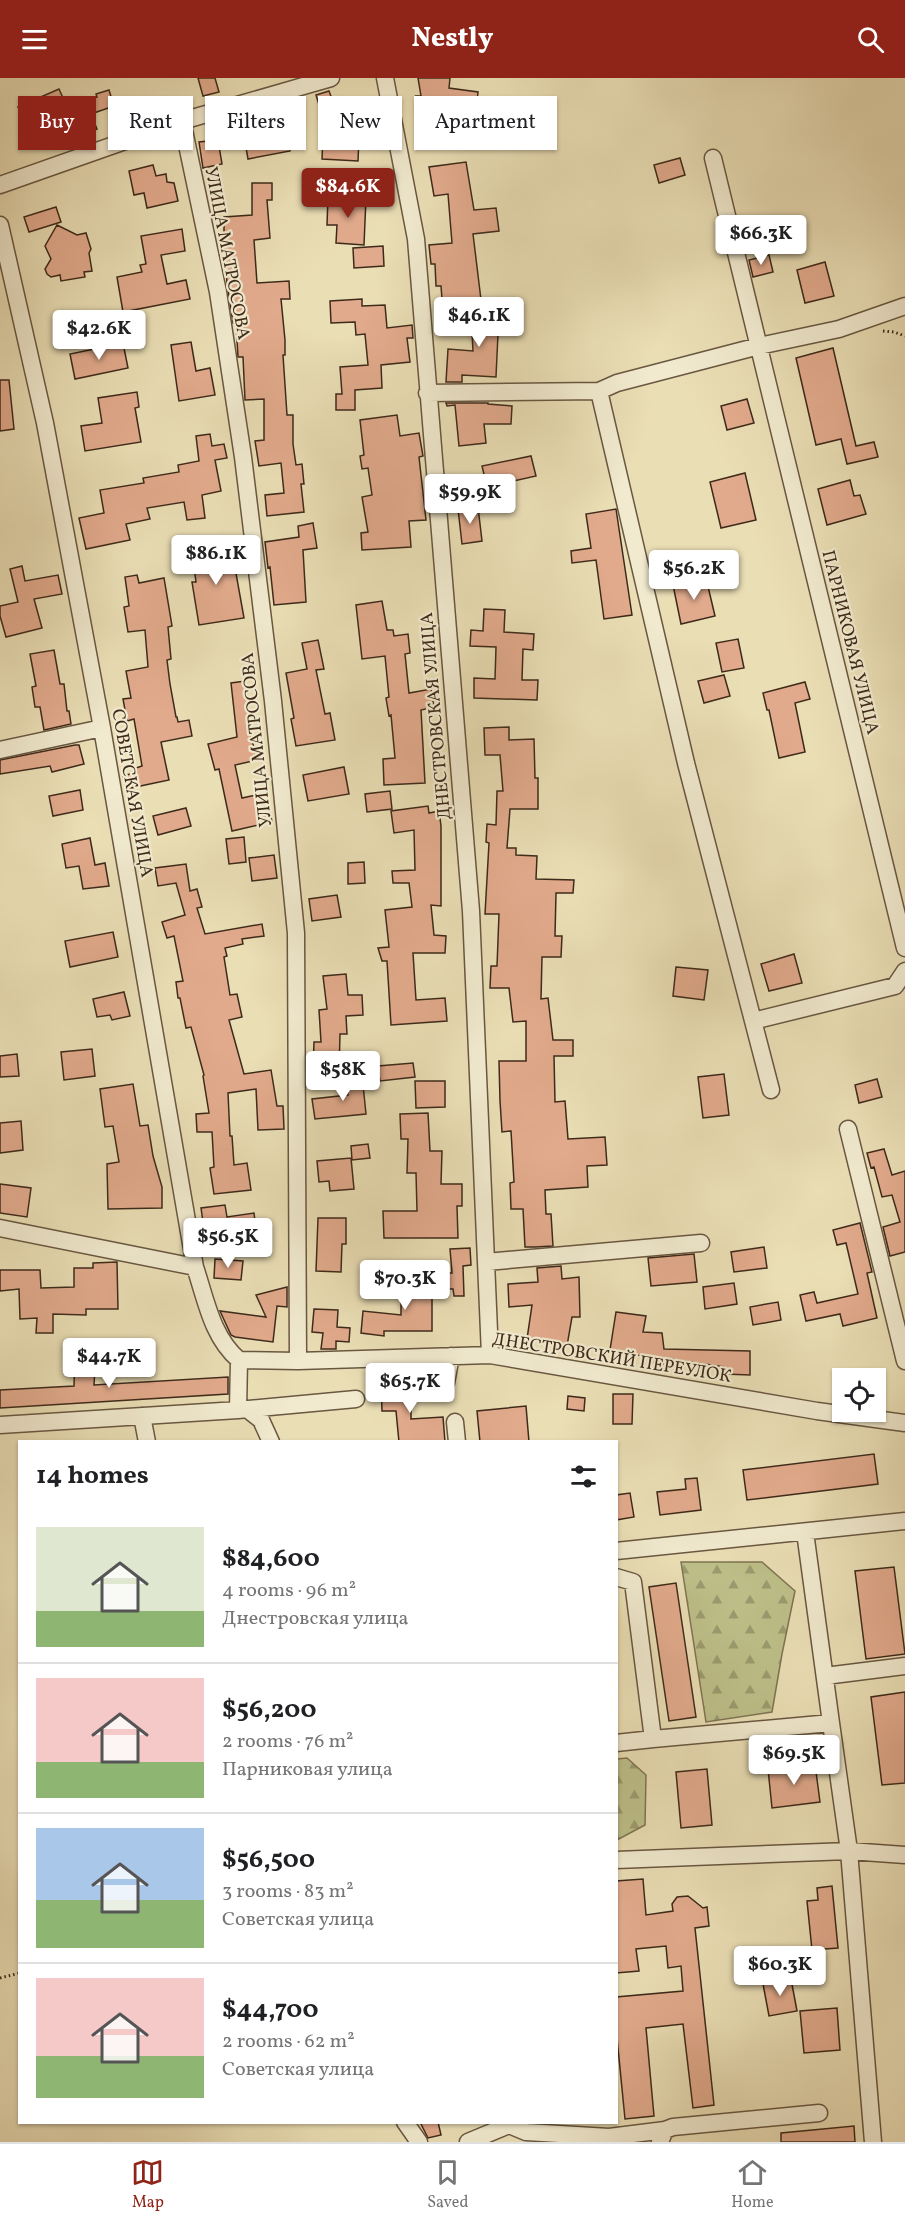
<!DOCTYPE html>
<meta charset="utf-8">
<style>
:root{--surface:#fff;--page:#f2f2f2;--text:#202124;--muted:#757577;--line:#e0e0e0;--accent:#8f2418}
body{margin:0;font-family:Vollkorn,serif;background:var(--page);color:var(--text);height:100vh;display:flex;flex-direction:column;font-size:22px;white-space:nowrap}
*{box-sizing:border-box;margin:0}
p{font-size:20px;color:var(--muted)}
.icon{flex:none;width:33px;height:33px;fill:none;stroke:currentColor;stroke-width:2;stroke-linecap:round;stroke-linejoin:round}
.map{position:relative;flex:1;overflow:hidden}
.side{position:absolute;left:18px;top:1362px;width:600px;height:684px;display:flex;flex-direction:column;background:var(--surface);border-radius:0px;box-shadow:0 2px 4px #0004}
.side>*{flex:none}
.guide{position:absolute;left:18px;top:18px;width:600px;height:54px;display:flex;gap:12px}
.buttons{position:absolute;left:832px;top:1290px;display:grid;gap:12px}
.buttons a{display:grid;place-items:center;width:54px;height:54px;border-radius:0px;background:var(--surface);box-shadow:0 2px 4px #0004;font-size:30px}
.price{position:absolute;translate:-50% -51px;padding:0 14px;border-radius:6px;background:#fff;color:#222;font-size:20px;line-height:39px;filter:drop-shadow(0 2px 3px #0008)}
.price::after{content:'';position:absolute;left:50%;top:36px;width:18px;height:14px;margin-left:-9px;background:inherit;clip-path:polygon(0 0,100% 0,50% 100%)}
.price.selected{background:var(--accent);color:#fff}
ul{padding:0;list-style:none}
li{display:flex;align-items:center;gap:18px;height:150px;padding:0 18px}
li+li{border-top:2px solid var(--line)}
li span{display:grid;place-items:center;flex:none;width:168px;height:120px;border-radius:0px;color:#555}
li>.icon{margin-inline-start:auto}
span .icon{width:72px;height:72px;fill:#fffc;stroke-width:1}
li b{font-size:26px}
h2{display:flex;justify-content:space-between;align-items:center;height:72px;padding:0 18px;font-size:26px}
.tag{padding:0 21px;border-radius:0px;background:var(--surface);box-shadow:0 2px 4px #0004;font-size:21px;line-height:54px}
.tag.selected{background:var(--accent);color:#fff}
header{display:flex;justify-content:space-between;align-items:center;height:78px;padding:0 18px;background:var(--accent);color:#fff;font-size:27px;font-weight:800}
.dock{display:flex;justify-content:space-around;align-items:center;height:84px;border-top:2px solid var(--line);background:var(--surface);font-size:16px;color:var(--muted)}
.dock a{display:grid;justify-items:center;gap:3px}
.dock .selected{color:var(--accent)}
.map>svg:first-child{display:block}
</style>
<header><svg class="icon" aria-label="menu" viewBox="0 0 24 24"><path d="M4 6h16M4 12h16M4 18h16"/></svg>Nestly<svg class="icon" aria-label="search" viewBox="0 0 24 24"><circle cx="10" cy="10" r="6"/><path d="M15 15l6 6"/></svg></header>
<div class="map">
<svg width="905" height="2064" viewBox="0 0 905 2064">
<defs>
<pattern id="forest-firs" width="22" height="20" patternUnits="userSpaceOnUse" patternTransform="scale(1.5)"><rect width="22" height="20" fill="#bdbf89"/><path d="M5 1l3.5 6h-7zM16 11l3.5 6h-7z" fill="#9b9b6f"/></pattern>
</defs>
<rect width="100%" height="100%" fill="#eadeb5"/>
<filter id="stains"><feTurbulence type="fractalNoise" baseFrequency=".00333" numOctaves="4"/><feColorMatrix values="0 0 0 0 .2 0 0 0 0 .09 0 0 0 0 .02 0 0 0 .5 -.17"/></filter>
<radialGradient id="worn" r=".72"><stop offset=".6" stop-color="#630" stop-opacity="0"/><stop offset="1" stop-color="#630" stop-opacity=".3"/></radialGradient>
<path fill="url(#forest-firs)" stroke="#7e7452" stroke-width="1.5" d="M681 1484H762L795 1513 782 1576 772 1634 706 1644Z
M627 1680 646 1697 645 1747 617 1762V1681Z"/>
<path fill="#e1aa8c" stroke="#3e2a1a" stroke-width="1.5" d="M198 0H215L219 14 203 18Z
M418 0H450L449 10 478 14 476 32 459 31 457 67 415 64 416 45 437 46 416 18H421Z
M59 11 68 31 97 19 96 16 109 12 114 28 91 36 97 51 77 59 72 46 52 53 45 33 24 42 18 29Z
M329 13 335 29 321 33 316 17Z
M133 28 136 41 120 44 118 31Z
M265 54 287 55 290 73 248 81 245 64 266 60Z
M323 57 359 59 358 83 322 81Z
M218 62 222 86 203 90 199 64Z
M680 80 685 97 659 105 654 87Z
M466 84 474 132 496 130 499 153 473 156 482 230 443 234 441 208H436L435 186H431L429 167 452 165 448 116 434 118 429 89Z
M153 87 156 98 166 96 167 104 174 105 178 123 147 130 144 115 134 117 129 93Z
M252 105H272V122H267L270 160 254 162 257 205 289 203 290 221H281L285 262V277H283L287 337H293V366L296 387 302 386 304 406H301L304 434 267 438 265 417 284 415 281 385 259 388 255 363 264 362V321L245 322 243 279H238L236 245H233L227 205 224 166V139L252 137Z
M328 119 366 120 364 167 336 165 337 147H327Z
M56 129 61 144 29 154 24 139Z
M57 147 77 157 86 155 91 171 89 175 92 193 84 194 85 199 61 203 60 197 51 199 47 196 45 191 51 181 45 168Z
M182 151 185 173 161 177 167 206 186 202 190 221 123 234 117 199 142 194 140 187 146 186 141 158Z
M383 168 384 188 354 190 353 170Z
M769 177 773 194 753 199 749 182Z
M825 184 834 218 805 225 797 192Z
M362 221V228L385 227 387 250 412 247 413 260H407L410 284 381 287 382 310 355 312V332H336V316H342L340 289 368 287 365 256 356 257 355 244 331 245 330 223Z
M508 233 509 256H498L496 299 462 297V304H446L448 271 473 273 471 236Z
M191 264 196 293 210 290 215 317 179 323 171 267Z
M123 265 128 290 75 301 70 276Z
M833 270 856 368 874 364 878 379 847 386 841 361 816 367 796 280Z
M0 302H9L14 351 0 353Z
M137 314 139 329 135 330 141 364 85 373 81 348 102 345 98 320Z
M747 321 754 345 727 352 721 328Z
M446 325H488V326L512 328 511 346H484L486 365 459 368 455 327 447 328Z
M397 337 400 358 419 355 423 378 419 379 426 442 409 443 411 469 362 472 361 455 368 454 362 419 372 417 368 390 362 391 360 378 364 377 360 342Z
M210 356 212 368 224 366 227 380 215 382 221 413 202 417 205 440 187 442 184 424 147 430 150 441 126 446 130 462 86 471 79 440 104 435 100 412 144 405 143 400 179 394 178 387 199 383 196 358Z
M531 378 536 398 487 409 482 388Z
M745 395 756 442 721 450 710 404Z
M850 402 854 418 860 417 866 436 827 447 818 411Z
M478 429 482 463 462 466 458 431Z
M616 431 632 537 604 541 596 482 572 485 571 473 591 470 586 436Z
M313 445 317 470 303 472 306 524 274 527 270 489 268 490 265 464 299 459 298 448Z
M207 464 209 477 232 473 244 540 199 547 192 504H196L191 466Z
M22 488 25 503 58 497 62 516 34 521 42 550 6 559 0 538V528L18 524 10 491Z
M137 497 139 505 164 500 172 548 168 549 171 581 167 582 170 606 176 639H177L178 644 189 642 192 658 161 664 169 702 126 711 123 698 137 694 136 690 142 688 134 641 127 643 123 621 131 620 126 593 148 589 145 552 128 554 124 529 129 528 125 499Z
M706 500 715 538 681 546 673 507Z
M382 523 387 552H393L394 558 408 556 410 575 405 576 409 615 431 611 434 629 421 632 425 705 384 707 383 681 395 680 391 637 389 638 386 620 389 619 385 578 362 581 356 527Z
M484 531 505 532 504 554 534 556 533 572 523 571 522 602H538L537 622 474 620V600L495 601 496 569 470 568 471 552 483 553Z
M738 561 744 590 722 594 716 565Z
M318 562 324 591 316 592 325 636 330 635 335 662 296 668 291 641 294 640 286 595 307 591 302 565Z
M54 572 60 606H64L67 633H69L71 646 44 652 40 629H35L32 609 36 608 30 576Z
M724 597 730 618 704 625 698 603Z
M245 603 251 649 249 650 257 682 235 687 242 720 266 715 272 744 232 753 219 691 215 692 208 666 237 659 231 605Z
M805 604 810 621 795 625 805 674 779 680 769 632H767L763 615Z
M509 649V662L534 661 535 700H538V731H510L507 770H516V777L537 778 536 801 574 802 573 815H556L555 858H562L561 879H542L541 921 548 920 553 962H573V978H554L555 1024 565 1023 568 1061 605 1059 607 1087 587 1088 588 1109 545 1112 546 1136H551L553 1168 535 1169H525L523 1131H511L510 1105 514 1104 511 1053 502 1054 500 1023 499 983H526V943L513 944 509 910H490L491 888H497L499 836H485L489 765 486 764 487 746 496 747 497 713H503L500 677H485L484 650Z
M75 667H79L84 686 52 694 50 688 0 696V682Z
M344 689 349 716 308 723 303 697Z
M80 712 83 732 53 738 49 718Z
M390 713 392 731 367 734 365 716Z
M428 728 429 735 439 733 441 748V828L431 827 434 857 446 858 445 875H413L416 922 445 920 447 943 391 947 387 883H382L378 870 389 869 385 832 412 829 409 805H393L392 793 415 792 414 752 394 755 391 733Z
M186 730 191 748 158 757 153 738Z
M244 759 246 784 229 786 226 761Z
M90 760 95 787 105 785 109 808 83 811 79 788 66 790 62 766Z
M274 777 277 800 252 803 249 780Z
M364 784 365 805 348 806V785Z
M186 786 190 813 197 811 202 829 197 830 205 856 262 846 264 858 242 861 243 866 225 870 227 878 224 879 230 917 237 916 242 939 229 942 244 996 271 992 277 1028H283L284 1051 258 1052 256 1011 228 1015 230 1058H232L234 1087 247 1085 251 1112 214 1116 210 1090 214 1089 212 1054H197L196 1036 209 1035 203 998 204 997 191 949 186 950 180 920H178L176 904 183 903 174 858 167 860 162 844 185 837 176 805 158 808 155 790Z
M337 817 341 839 312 843 309 821Z
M113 854 118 879 70 889 65 863Z
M794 876 802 905 769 913 761 886Z
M676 889 708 892 704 922 673 918Z
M346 896 348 917H362L363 937 346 938 347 956H340L339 994 313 993 314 964H321L319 932 327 931 323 898Z
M124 914 130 938 112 942 110 937 97 939 93 921Z
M92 971 95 998 64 1002 61 974Z
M17 976 19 998 0 999V978Z
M413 985 415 999 380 1003 378 988Z
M724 996 729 1037 703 1040 698 999Z
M362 997 366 1036 315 1041 312 1021 348 1017 346 999Z
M877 1001 882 1019 859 1025 855 1007Z
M415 1003H445V1029L416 1030Z
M133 1006 140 1048 148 1047 153 1078 162 1109V1130L108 1131 107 1086 119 1084 113 1048 105 1049 100 1011Z
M428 1035 430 1073H442L441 1106H462V1128H457L458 1160H384L383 1133H417L416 1095H407L408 1061H401L400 1036Z
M21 1043 23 1072 0 1075V1045Z
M368 1066 370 1080 352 1082 351 1068Z
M884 1071 892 1097 905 1093V1174L890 1178 883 1149 900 1144 892 1117 882 1119 874 1089 871 1090 867 1075Z
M351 1080 354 1111 330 1113 329 1103 319 1104 317 1083Z
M0 1106 31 1110 27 1139 0 1135Z
M225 1127 227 1139 254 1135 256 1151 205 1158 201 1130Z
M318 1140H346V1166H342L341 1194 316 1193Z
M860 1145 872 1194 867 1195 877 1240 843 1248 840 1236 806 1243 800 1217 814 1214 817 1225 858 1216 846 1165 837 1167 833 1152Z
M764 1169 767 1190 734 1194 731 1174Z
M470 1170 471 1187 463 1188 464 1218H454L453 1211H436V1195H452L450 1171Z
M694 1176 697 1204 651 1208 648 1180Z
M215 1181 243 1183 241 1202 214 1200Z
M117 1184 118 1231H86V1237L53 1236V1255H36L37 1240 20 1241 19 1211 0 1213V1192H40L41 1210 74 1209V1190H93V1185Z
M561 1188 562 1201 579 1199 580 1239H572L567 1268 527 1261 532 1227 509 1229 508 1206 538 1204 537 1190Z
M401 1200H432V1253H384V1258L361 1255 363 1233 401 1237Z
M734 1205 737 1226 705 1231 703 1209Z
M287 1209V1229L277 1228 273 1264 235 1259 231 1257 220 1233 266 1239 256 1217Z
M778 1224 781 1242 753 1247 750 1229Z
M314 1231 338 1232 337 1249 350 1250 349 1264 336 1263V1271H321L323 1255 312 1254Z
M616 1234 646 1238 643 1254 662 1255 664 1271 750 1273V1297L724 1296V1289L664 1280V1286L648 1284V1279L610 1272Z
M75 1273 96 1274 94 1307 228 1299V1316L0 1330V1312L74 1308Z
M381 1302H411V1341L443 1339 445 1364H399L396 1333H382Z
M613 1316H633L632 1346H613Z
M568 1318 585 1320 584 1333 567 1331Z
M526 1328 529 1364H480L477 1333Z
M874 1376 878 1406 747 1422 743 1392Z
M697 1400 701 1432 660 1437 657 1414 686 1411 685 1401Z
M630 1415 634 1439 616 1442V1417Z
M894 1489 905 1576 866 1581 855 1493Z
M676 1505 696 1639 669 1643 649 1509Z
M905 1614V1705L882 1707 871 1619Z
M815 1686 820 1724 772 1730 768 1691Z
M707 1691 712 1747 681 1750 676 1694Z
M643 1801 646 1837 673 1833 672 1826 677 1819 688 1818 703 1830 707 1829 709 1848 695 1850 714 2027 693 2030 683 1946 646 1950 654 2038 625 2041 616 1950V1919L683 1913 681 1888 668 1890 666 1868 636 1871 639 1893 616 1895V1803Z
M832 1808 838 1870 812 1872 807 1823 818 1822 817 1810Z
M765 1888 766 1902H736L735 1889Z
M791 1901 797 1933 769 1938 763 1906Z
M837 1930 840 1972 804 1975 800 1933Z
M420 2044H438L441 2057 428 2060Z
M854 2048 855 2064H781V2055Z"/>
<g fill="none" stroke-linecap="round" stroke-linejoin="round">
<g stroke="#695741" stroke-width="19">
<path id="minor" d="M385 0 416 161 471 833 490 1277
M182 43 218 214 243 379 273 623 296 855 298 1283
M713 80 905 870
M0 107 182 43 331 0
M0 147 45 345 102 650 195 1189C206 1222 212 1259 239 1282
M599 313 686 685 771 1012
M427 315 599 313 617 305 759 268 839 251 905 228
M0 672 102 650
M753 943 895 908 905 893
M848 1051 905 1283
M0 1150 195 1189
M486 1184 701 1165
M239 1282 298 1283 490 1277 817 1333 905 1345
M446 1305 451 1278
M247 1331 261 1342 271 1364
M238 1332 239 1282
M142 1338 147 1364
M455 1344 457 1364
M0 1347 238 1332 356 1321
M805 1454 831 1645
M616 1473 905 1443
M616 1499 633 1504 653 1661 616 1665
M825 1598 905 1588
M653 1661 831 1645 849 1773 873 2064
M616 1782 849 1773 905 1777
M405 2044 419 2064
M509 2044V2047L526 2054 609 2059 665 2052
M468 2064 509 2047
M660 2064 665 2052 673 2049 819 2035"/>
</g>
<path stroke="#3e2a1a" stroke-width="3" stroke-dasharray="1.5 3" stroke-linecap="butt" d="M883 253 894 254 905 258
M0 1900 20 1895"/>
<use href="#minor" stroke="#f1eacf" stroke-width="16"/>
</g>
<g text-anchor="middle" stroke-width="4.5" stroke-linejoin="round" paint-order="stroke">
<g font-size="18" fill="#3e2a1a" stroke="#f1eacf">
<text transform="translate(228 175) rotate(79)" y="6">УЛИЦА МАТРОСОВА</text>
<text transform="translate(851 564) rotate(76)" y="6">ПАРНИКОВАЯ УЛИЦА</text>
<text transform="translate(435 638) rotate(-95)" y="6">ДНЕСТРОВСКАЯ УЛИЦА</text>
<text transform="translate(256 662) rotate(-96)" y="6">УЛИЦА МАТРОСОВА</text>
<text transform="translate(133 715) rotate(80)" y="6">СОВЕТСКАЯ УЛИЦА</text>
<text transform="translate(612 1279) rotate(9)" y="6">ДНЕСТРОВСКИЙ ПЕРЕУЛОК</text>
</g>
</g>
<rect width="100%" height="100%" filter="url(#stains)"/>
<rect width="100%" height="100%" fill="url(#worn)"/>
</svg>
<div class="buttons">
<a><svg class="icon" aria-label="locate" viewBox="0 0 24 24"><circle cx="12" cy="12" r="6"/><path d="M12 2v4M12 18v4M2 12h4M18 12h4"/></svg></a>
</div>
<b class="price selected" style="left:348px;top:141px">$84.6K</b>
<b class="price" style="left:761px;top:188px">$66.3K</b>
<b class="price" style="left:479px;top:270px">$46.1K</b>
<b class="price" style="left:99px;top:283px">$42.6K</b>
<b class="price" style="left:470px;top:447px">$59.9K</b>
<b class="price" style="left:216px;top:508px">$86.1K</b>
<b class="price" style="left:694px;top:523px">$56.2K</b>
<b class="price" style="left:343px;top:1024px">$58K</b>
<b class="price" style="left:228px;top:1191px">$56.5K</b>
<b class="price" style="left:405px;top:1233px">$70.3K</b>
<b class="price" style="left:109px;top:1311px">$44.7K</b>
<b class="price" style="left:410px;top:1336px">$65.7K</b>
<b class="price" style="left:794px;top:1708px">$69.5K</b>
<b class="price" style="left:780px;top:1919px">$60.3K</b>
<div class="guide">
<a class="tag selected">Buy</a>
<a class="tag">Rent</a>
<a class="tag">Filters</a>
<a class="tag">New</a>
<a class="tag">Apartment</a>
</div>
<section class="side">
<h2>14 homes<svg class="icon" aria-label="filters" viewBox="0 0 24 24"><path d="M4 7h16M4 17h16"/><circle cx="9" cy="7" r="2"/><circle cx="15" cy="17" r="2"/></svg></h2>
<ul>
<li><span style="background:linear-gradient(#dfe7d0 70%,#8fb573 0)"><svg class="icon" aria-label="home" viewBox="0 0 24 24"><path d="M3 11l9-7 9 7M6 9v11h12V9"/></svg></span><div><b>$84,600</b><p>4 rooms · 96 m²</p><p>Днестровская улица</p></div></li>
<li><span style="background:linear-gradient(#f6c9c9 70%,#8fb573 0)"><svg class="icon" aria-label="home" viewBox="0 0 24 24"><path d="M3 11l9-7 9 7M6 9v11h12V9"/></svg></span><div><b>$56,200</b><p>2 rooms · 76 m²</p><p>Парниковая улица</p></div></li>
<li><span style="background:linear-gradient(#a9c7e8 60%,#8fb573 0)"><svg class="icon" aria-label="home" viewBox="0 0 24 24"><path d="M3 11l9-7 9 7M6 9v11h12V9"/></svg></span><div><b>$56,500</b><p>3 rooms · 83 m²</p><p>Советская улица</p></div></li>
<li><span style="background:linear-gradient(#f6c9c9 65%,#8fb573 0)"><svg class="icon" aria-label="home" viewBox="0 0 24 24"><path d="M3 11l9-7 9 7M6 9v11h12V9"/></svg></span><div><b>$44,700</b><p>2 rooms · 62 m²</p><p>Советская улица</p></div></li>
</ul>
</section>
</div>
<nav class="dock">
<a class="selected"><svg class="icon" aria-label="map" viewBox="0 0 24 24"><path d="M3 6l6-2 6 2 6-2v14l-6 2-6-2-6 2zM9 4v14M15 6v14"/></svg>Map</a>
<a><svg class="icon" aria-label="saved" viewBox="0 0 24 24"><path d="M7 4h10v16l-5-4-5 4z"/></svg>Saved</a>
<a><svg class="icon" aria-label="home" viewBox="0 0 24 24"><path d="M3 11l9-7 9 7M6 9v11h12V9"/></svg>Home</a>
</nav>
